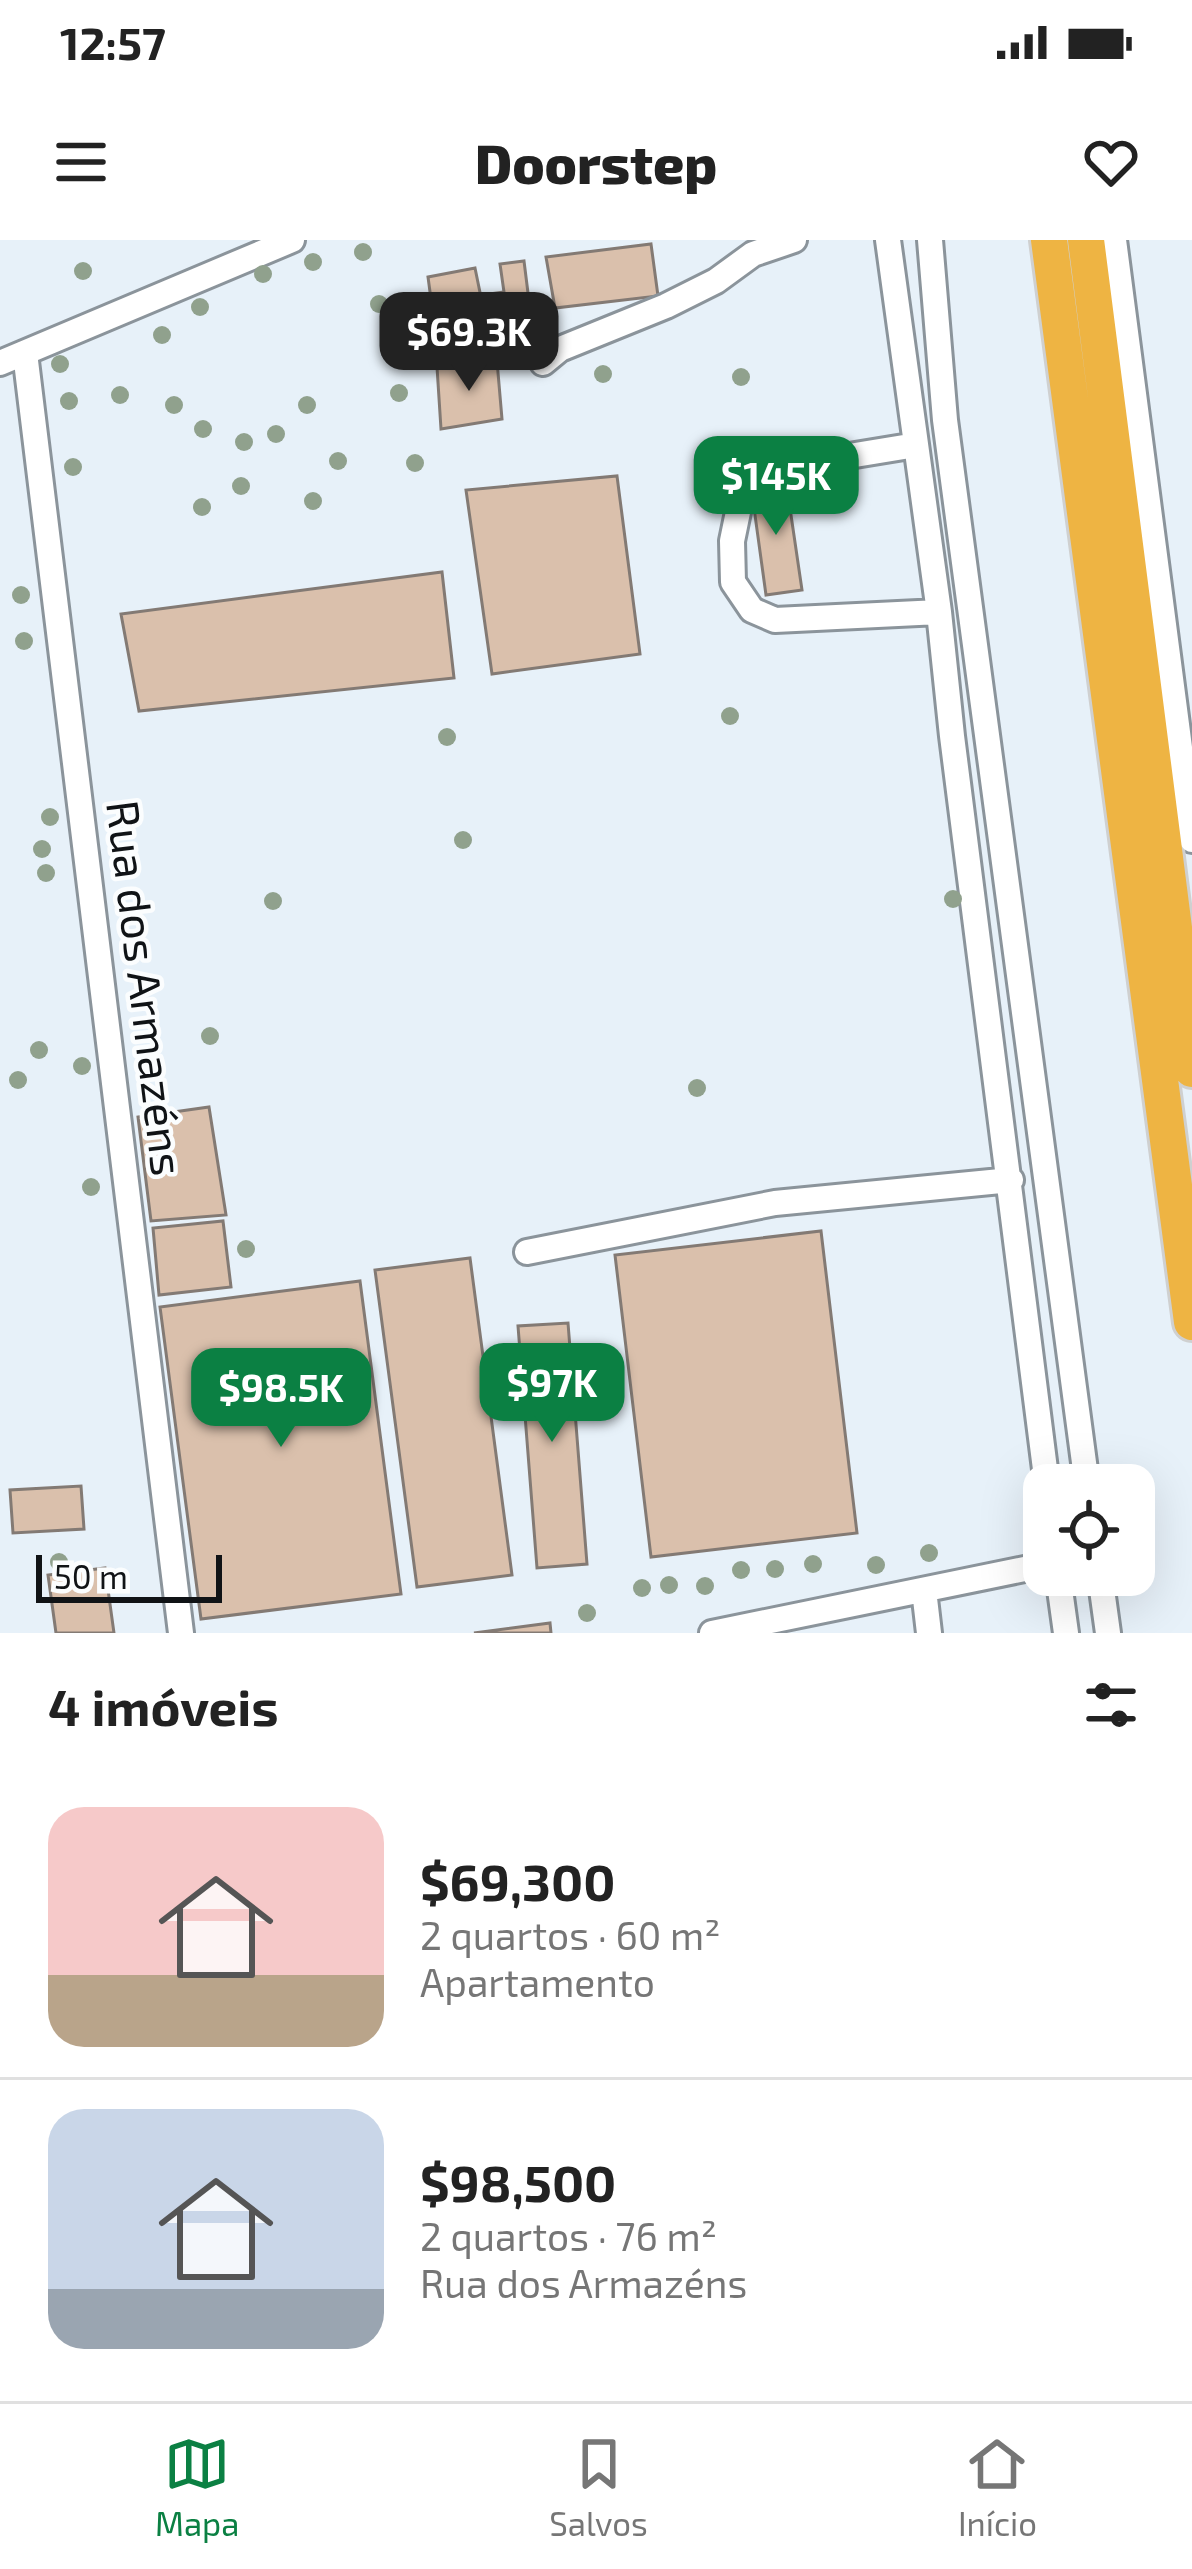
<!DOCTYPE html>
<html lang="pt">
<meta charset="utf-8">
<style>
:root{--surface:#fff;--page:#f2f2f2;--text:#222;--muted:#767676;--line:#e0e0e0;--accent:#0b8043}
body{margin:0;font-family:"Exo 2",sans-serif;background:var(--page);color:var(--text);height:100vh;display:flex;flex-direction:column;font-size:45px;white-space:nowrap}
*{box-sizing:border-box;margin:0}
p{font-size:39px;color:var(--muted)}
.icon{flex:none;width:66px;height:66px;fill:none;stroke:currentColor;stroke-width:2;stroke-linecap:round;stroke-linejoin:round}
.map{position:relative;height:1393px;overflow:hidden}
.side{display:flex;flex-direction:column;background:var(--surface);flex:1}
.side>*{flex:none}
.buttons{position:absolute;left:1023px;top:1224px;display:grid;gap:24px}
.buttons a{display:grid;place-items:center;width:132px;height:132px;border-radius:24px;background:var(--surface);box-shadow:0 12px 48px #0002;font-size:60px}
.scale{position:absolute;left:36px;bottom:30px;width:186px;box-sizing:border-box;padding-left:12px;border:6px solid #101316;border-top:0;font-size:33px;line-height:42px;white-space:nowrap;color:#101316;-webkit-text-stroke:9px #fbfdfe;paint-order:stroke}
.price{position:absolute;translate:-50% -102px;padding:0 27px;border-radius:24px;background:var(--accent);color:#fff;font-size:39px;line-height:78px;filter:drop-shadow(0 3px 6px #0008)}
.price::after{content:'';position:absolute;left:50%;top:72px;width:36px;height:27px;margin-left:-18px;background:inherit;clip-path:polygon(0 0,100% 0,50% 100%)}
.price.selected{background:#222;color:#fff}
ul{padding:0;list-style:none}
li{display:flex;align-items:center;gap:36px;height:300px;padding:0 48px}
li+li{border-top:3px solid var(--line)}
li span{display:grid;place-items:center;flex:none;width:336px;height:240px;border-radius:36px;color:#555}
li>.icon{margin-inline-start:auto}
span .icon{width:144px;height:144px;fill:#fffc;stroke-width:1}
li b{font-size:51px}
h2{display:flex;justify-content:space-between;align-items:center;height:144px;padding:0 48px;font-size:51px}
.status{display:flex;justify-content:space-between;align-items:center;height:84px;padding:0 60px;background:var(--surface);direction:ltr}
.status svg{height:33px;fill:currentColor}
header{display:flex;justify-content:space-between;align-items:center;height:156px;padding:0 48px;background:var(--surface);font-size:54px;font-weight:800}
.menu{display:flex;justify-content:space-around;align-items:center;height:168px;border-top:3px solid var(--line);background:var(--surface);font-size:33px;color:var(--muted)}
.menu a{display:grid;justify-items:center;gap:6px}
.menu .selected{color:var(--accent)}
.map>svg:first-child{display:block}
</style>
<div class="status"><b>12:57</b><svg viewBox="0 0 49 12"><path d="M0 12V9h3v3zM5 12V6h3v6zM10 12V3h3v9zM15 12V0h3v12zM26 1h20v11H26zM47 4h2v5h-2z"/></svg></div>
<header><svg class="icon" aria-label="menu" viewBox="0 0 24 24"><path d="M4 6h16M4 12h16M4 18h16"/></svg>Doorstep<svg class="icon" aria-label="heart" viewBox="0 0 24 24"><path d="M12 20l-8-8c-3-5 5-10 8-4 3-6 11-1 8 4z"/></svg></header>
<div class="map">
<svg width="1192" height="1393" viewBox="0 0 1192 1393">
<rect width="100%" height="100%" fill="#e7f1f9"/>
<path fill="#dac0ac" stroke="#837a74" stroke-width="3" d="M651 4 658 56 555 68 546 17Z
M524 21 531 77 489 84 482 55 504 52 500 24Z
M475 28 494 121 440 126 428 37Z
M497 121 502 179 441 189 437 127Z
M617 236 640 414 492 434 466 250Z
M786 241 802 350 766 355 751 246Z
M442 332 454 438 139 471 121 374Z
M209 867 226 975 151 981 138 877Z
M223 981 231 1047 159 1055 153 988Z
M821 991 857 1293 651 1317 615 1015Z
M470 1018 512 1335 417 1347 375 1030Z
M360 1041 401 1354 201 1379 160 1067Z
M568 1083 587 1324 537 1328 518 1086Z
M81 1246 84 1289 13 1293 10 1250Z
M105 1328 114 1393H56L48 1335Z
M550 1383 551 1393H474Z"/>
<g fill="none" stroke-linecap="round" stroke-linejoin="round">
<g stroke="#8b949b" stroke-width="30">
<path id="minor" d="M888 0 939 372 952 496 1047 1245
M930 0 945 180 1087 1245
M1114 0 1192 600
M25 113 181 1393
M0 123 292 0
M543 123 560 109 666 66 716 41 753 14 794 0
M916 205 776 228 751 246 739 267 732 301 733 342 752 370 775 380 939 372
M527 1012 775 963 1011 940
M1058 1335 1066 1393
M1100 1335 1108 1393
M924 1350 929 1393
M712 1393 1044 1325"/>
</g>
<g stroke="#cfd0d0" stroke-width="42">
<path id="highway" d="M1049 0 1192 1082
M1086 0 1192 829"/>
</g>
<use href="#minor" stroke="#fff" stroke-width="24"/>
<use href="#highway" stroke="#eeb443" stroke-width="36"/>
</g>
<g fill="#90a18d">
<circle cx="363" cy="12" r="9"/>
<circle cx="313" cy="22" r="9"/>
<circle cx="83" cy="31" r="9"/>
<circle cx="263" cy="34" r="9"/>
<circle cx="379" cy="64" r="9"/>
<circle cx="200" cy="67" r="9"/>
<circle cx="162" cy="95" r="9"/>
<circle cx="60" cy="124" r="9"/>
<circle cx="603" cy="134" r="9"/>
<circle cx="741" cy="137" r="9"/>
<circle cx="399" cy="153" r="9"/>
<circle cx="120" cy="155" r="9"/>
<circle cx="69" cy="161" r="9"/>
<circle cx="174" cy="165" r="9"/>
<circle cx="307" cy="165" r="9"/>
<circle cx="203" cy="189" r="9"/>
<circle cx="276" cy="194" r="9"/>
<circle cx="244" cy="202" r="9"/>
<circle cx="338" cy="221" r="9"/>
<circle cx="415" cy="223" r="9"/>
<circle cx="73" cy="227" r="9"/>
<circle cx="241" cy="246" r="9"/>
<circle cx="313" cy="261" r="9"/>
<circle cx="202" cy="267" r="9"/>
<circle cx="21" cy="355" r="9"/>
<circle cx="24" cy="401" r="9"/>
<circle cx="730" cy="476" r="9"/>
<circle cx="447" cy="497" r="9"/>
<circle cx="50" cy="577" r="9"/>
<circle cx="463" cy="600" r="9"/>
<circle cx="42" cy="609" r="9"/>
<circle cx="46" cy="633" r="9"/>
<circle cx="953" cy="659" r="9"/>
<circle cx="273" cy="661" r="9"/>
<circle cx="210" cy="796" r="9"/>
<circle cx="39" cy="810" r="9"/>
<circle cx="82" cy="826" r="9"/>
<circle cx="18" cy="840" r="9"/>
<circle cx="697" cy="848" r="9"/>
<circle cx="91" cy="947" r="9"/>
<circle cx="246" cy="1009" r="9"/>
<circle cx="929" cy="1313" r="9"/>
<circle cx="59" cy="1322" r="9"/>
<circle cx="813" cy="1324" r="9"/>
<circle cx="876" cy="1325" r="9"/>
<circle cx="775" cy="1329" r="9"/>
<circle cx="741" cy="1330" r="9"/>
<circle cx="669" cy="1345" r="9"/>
<circle cx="705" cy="1346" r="9"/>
<circle cx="642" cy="1348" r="9"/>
<circle cx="587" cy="1373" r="9"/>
</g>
<g text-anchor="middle" stroke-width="9" stroke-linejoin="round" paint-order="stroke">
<g font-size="45" fill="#101316" stroke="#fbfdfe">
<text transform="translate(145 748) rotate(83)" y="16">Rua dos Armazéns</text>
</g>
</g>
</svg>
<div class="buttons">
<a><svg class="icon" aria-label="locate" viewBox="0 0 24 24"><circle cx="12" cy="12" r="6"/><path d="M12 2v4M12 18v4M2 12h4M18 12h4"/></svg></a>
</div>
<div class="scale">50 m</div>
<b class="price selected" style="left:469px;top:154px">$69.3K</b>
<b class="price" style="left:776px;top:298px">$145K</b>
<b class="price" style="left:552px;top:1205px">$97K</b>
<b class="price" style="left:281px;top:1210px">$98.5K</b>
</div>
<section class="side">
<h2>4 imóveis<svg class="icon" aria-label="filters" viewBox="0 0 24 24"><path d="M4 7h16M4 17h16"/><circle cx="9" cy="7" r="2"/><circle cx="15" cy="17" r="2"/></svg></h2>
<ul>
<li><span style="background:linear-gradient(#f6c9c9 70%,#b9a48a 0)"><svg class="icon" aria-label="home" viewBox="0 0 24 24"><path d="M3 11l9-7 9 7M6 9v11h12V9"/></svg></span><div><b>$69,300</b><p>2 quartos · 60 m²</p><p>Apartamento</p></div></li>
<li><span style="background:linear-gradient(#c9d6e8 75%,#9aa5b1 0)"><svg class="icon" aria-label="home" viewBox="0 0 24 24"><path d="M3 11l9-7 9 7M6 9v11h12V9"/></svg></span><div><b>$98,500</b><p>2 quartos · 76 m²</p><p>Rua dos Armazéns</p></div></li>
</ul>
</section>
<nav class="menu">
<a class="selected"><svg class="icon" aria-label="map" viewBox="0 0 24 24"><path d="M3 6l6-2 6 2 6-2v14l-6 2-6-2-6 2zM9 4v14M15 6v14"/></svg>Mapa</a>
<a><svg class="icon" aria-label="saved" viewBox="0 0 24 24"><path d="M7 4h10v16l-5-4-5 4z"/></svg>Salvos</a>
<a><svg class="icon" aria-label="home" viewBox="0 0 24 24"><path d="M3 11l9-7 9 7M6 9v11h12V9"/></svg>Início</a>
</nav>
